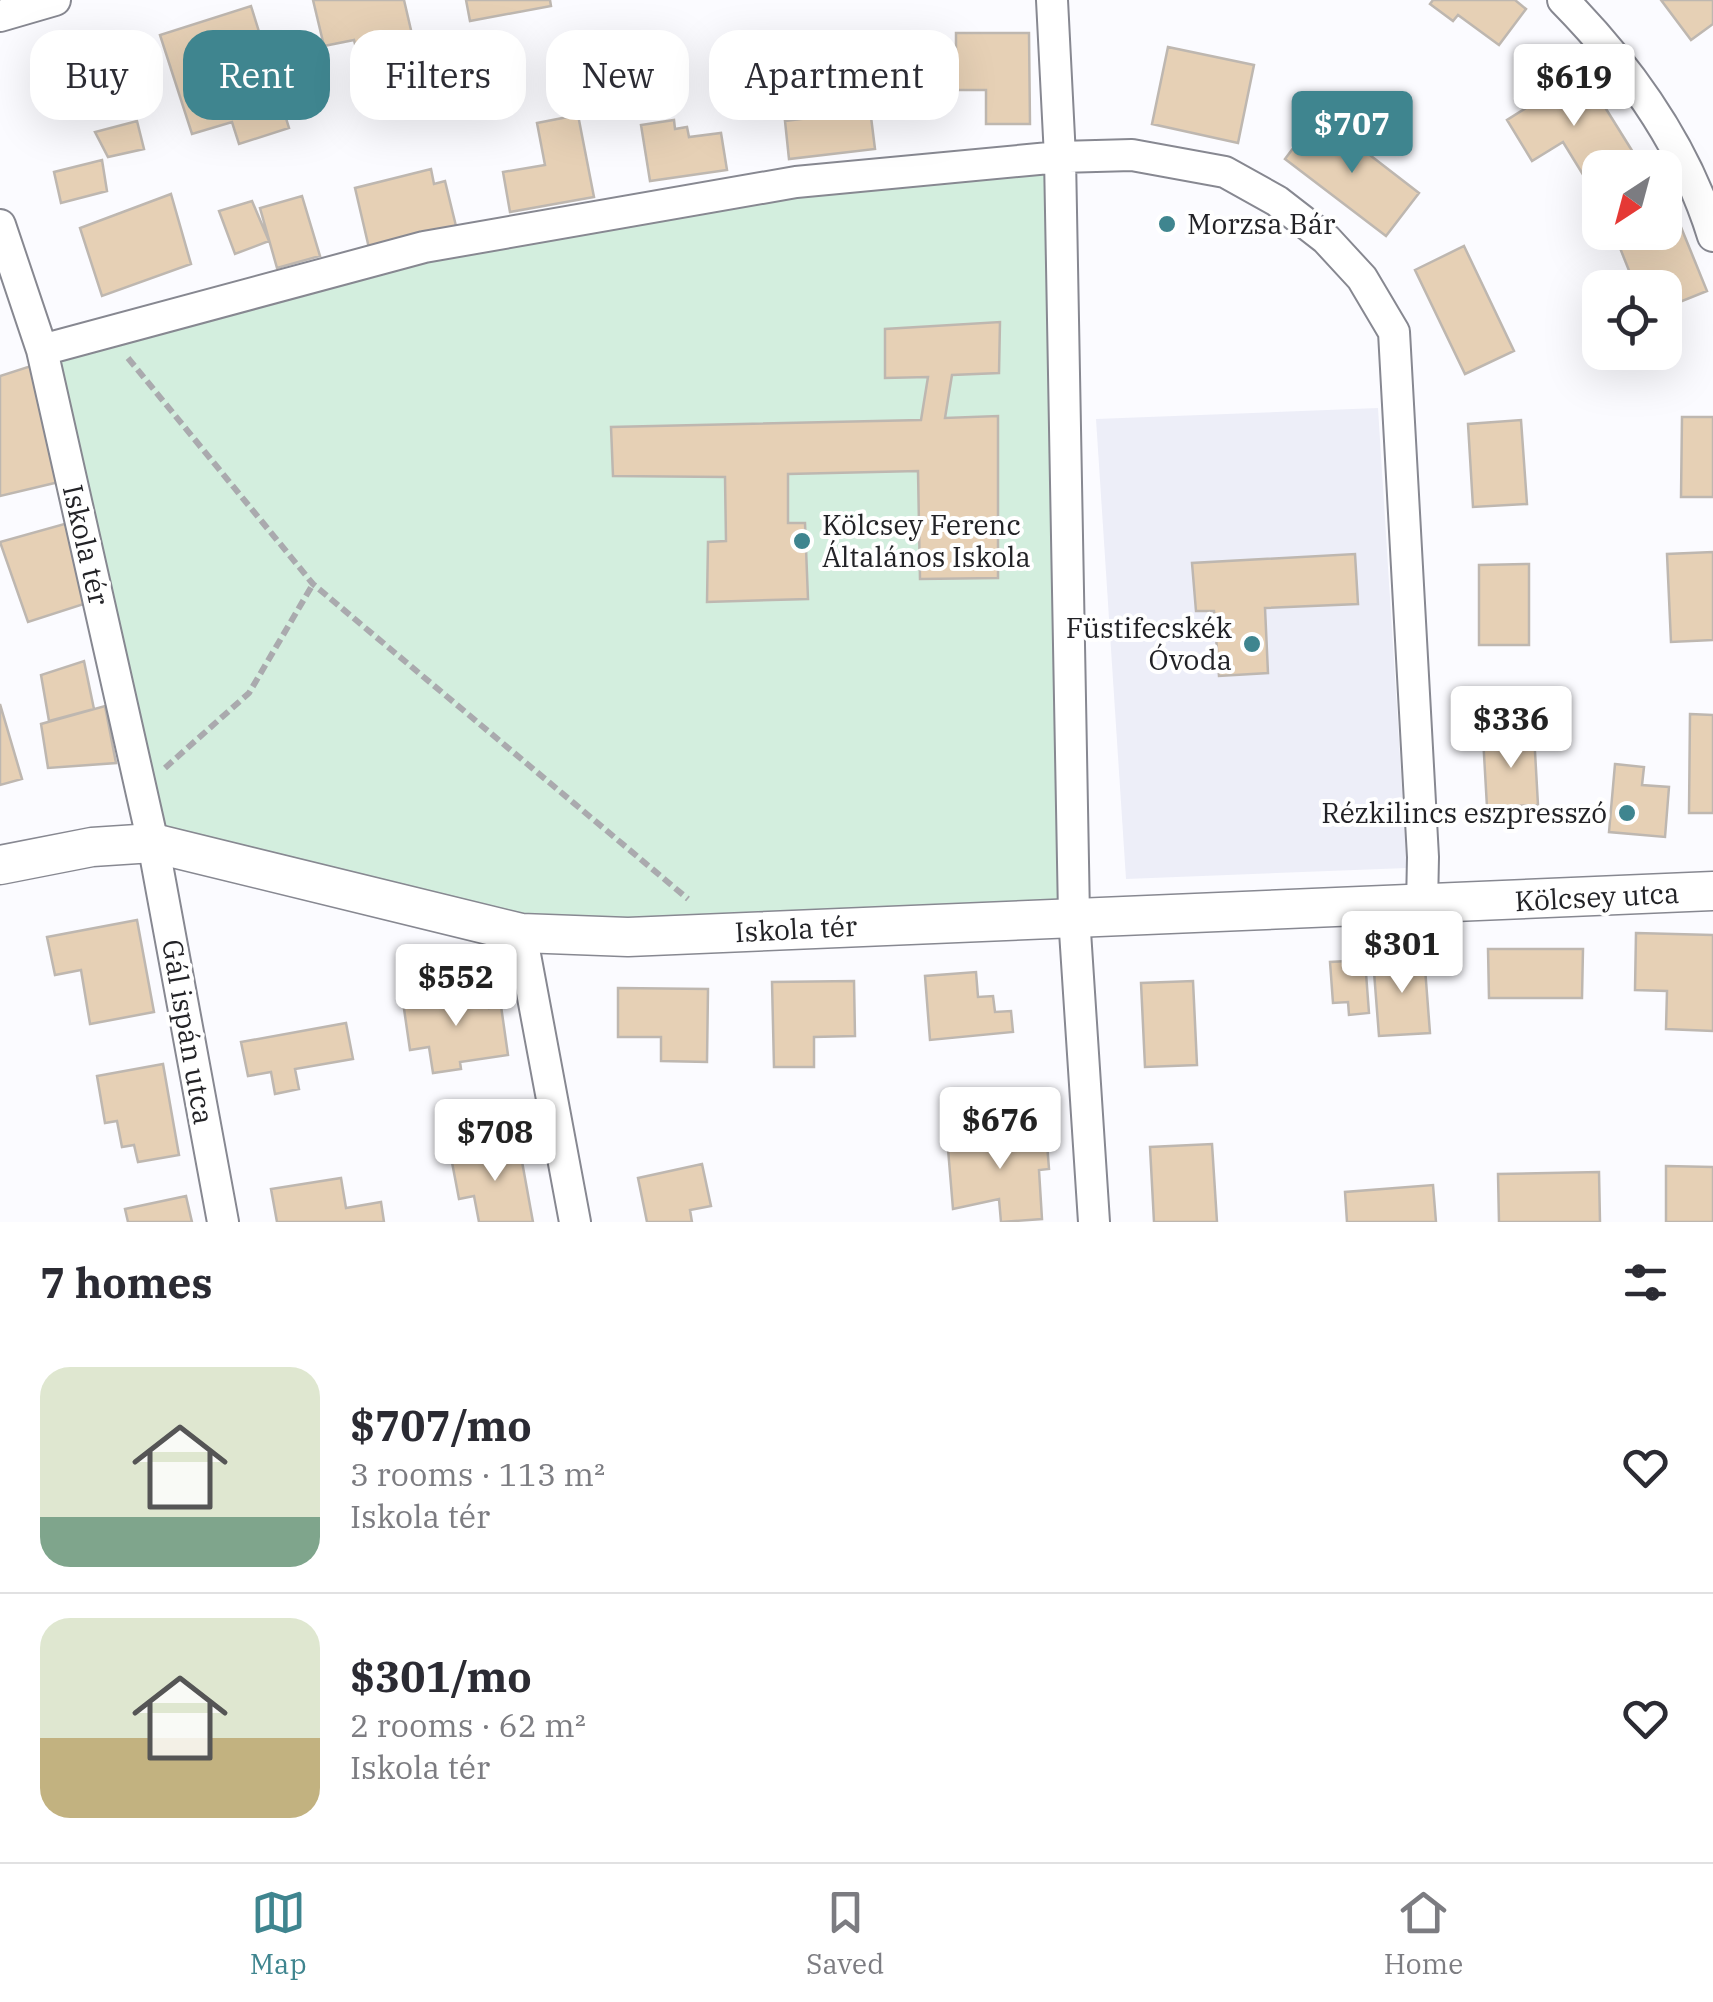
<!DOCTYPE html>
<meta charset="utf-8">
<style>
:root{--surface:#fff;--page:#f7f7f7;--text:#2b2b33;--muted:#7c7c81;--line:#e1e1e2;--accent:#3f858f}
body{margin:0;font-family:"IBM Plex Serif",serif;background:var(--page);color:var(--text);height:100vh;display:flex;flex-direction:column;font-size:38px;white-space:nowrap}
*{box-sizing:border-box;margin:0}
p{font-size:32px;color:var(--muted)}
.icon{flex:none;width:55px;height:55px;fill:none;stroke:currentColor;stroke-width:2;stroke-linecap:round;stroke-linejoin:round}
.map{position:relative;height:1222px;overflow:hidden}
.side{display:flex;flex-direction:column;background:var(--surface);flex:1}
.side>*{flex:none}
.banner{position:absolute;left:30px;top:30px;width:1000px;height:90px;display:flex;gap:20px}
.needle{width:65px;rotate:216deg}
.tools{position:absolute;left:1582px;top:150px;display:grid;gap:20px}
.tools a{display:grid;place-items:center;width:100px;height:100px;border-radius:20px;background:var(--surface);box-shadow:0 10px 40px #0002;font-size:50px}
.price{position:absolute;translate:-50% -85px;padding:0 22px;border-radius:10px;background:#fff;color:#222;font-size:32px;line-height:65px;filter:drop-shadow(0 2px 5px #0008)}
.price::after{content:'';position:absolute;left:50%;top:60px;width:30px;height:22px;margin-left:-15px;background:inherit;clip-path:polygon(0 0,100% 0,50% 100%)}
.price.active{background:var(--accent);color:#fff}
ul{padding:0;list-style:none}
li{display:flex;align-items:center;gap:30px;height:250px;padding:0 40px}
li+li{border-top:2px solid var(--line)}
li span{display:grid;place-items:center;flex:none;width:280px;height:200px;border-radius:30px;color:#555}
li>.icon{margin-inline-start:auto}
span .icon{width:120px;height:120px;fill:#fffc;stroke-width:1}
li b{font-size:42px}
h2{display:flex;justify-content:space-between;align-items:center;height:120px;padding:0 40px;font-size:42px}
.pill{padding:0 35px;border-radius:30px;background:var(--surface);box-shadow:0 10px 40px #0002;font-size:35px;line-height:90px}
.pill.active{background:var(--accent);color:#fff}
.tab-bar{display:flex;justify-content:space-around;align-items:center;height:140px;border-top:2px solid var(--line);background:var(--surface);font-size:28px;color:var(--muted)}
.tab-bar a{display:grid;justify-items:center;gap:5px}
.tab-bar .active{color:var(--accent)}
.map>svg:first-child{display:block}
</style>
<div class="map">
<svg width="1713" height="1222" viewBox="0 0 1713 1222">
<rect width="100%" height="100%" fill="#fbfbff"/>
<path fill="#edeef8" d="M1378 408 1407 868 1126 879 1096 419Z"/>
<path fill="#d3eede" d="M1060 157 1074 916 628 937 153 843 42 350 424 247Z"/>
<path fill="#e6d0b5" stroke="#beb7b0" stroke-width="2.5" d="M313 0H404L414 43 358 56 354 40 324 46Z
M466 0H550L551 6 470 21Z
M1433 0H1515L1526 9 1499 45 1458 15 1453 21 1430 4Z
M1661 0H1713V24L1691 40Z
M251 6 289 128 239 144 232 122 192 134 160 35Z
M956 33H1029L1030 124H986V90H956Z
M1168 47 1254 65 1238 143 1152 124Z
M865 69 875 149 789 159 785 121 825 116 820 75Z
M1583 72 1636 157 1620 168H1600V180L1590 186 1563 142 1532 161 1507 120Z
M578 115 594 197 510 212 503 172 545 165 537 123Z
M1318 115 1419 193 1386 236 1285 159Z
M674 120 675 129 687 127 689 137 721 133 727 170 650 181 641 125Z
M137 121 144 149 108 157 95 132Z
M102 160 107 191 61 203 54 172Z
M431 169 434 184 445 181 456 226 369 248 355 188Z
M171 194 191 264 102 296 80 228Z
M302 196 320 256 277 268 260 208Z
M252 201 269 241 235 254 219 211Z
M1674 210 1707 291 1665 308V288H1636L1614 233 1665 232V213Z
M1464 246 1514 351 1465 374 1415 270Z
M1000 322 999 373 952 375 945 418 998 416V578L920 579 918 471 788 474V523H805L808 599 707 602 708 542 726 541 725 477 613 476 611 427 921 420 928 377 885 378V329Z
M34 365 63 481 0 496V376Z
M1682 417H1713V497H1681Z
M1521 420 1527 504 1473 507 1468 424Z
M68 523 87 603 28 622 0 542Z
M1713 552V640L1671 642 1667 554Z
M1355 554 1358 604 1265 608 1268 673 1219 676 1214 611H1196L1192 563Z
M1529 564V645H1479V565Z
M84 661 94 709 49 721 41 675Z
M0 704 22 779 0 785Z
M105 706 116 763 48 768 41 724Z
M1690 714 1713 715V813H1689Z
M1534 734 1538 805 1487 807 1483 737Z
M1615 764 1644 767 1642 785 1669 787 1665 837 1609 832Z
M137 920 154 1012 90 1024 81 970 55 975 47 937Z
M1636 933 1713 935V1031L1666 1029 1667 991 1635 990Z
M1488 949H1583L1582 998H1489Z
M1424 955 1430 1033 1379 1036 1373 959Z
M1365 960 1369 1013 1349 1015 1348 1002 1333 1003 1330 962Z
M976 972 978 997 993 996 995 1012 1011 1011 1013 1032 930 1040 925 976Z
M854 981 855 1036 814 1037V1067H774L772 982Z
M1193 981 1197 1065 1145 1067 1141 983Z
M618 988 708 989 707 1062 661 1061V1037H618Z
M487 990 489 1008 501 1006 508 1055 460 1062 461 1069 433 1073 429 1047 410 1050 403 1002Z
M346 1023 353 1059 295 1069 299 1089 275 1094 271 1072 248 1076 241 1042Z
M163 1064 179 1155 138 1162 134 1145 122 1147 117 1121 105 1123 97 1076Z
M1046 1130 1049 1169 1039 1170 1042 1219 1001 1222 999 1199 953 1209 947 1137Z
M1212 1144 1217 1222H1154L1150 1147Z
M519 1145 533 1222H479L474 1196 459 1199 451 1157Z
M702 1164 711 1206 690 1210 692 1222H647L638 1178Z
M1666 1166 1713 1167V1222H1666Z
M1599 1172 1600 1222H1499L1498 1174Z
M341 1178 346 1208 381 1202 384 1222H277L271 1189Z
M1433 1185 1436 1222H1347L1345 1192Z
M186 1196 192 1222H128L125 1209Z"/>
<g fill="none" stroke-linecap="round" stroke-linejoin="round">
<g stroke="#878891" stroke-width="34">
<path id="minor" d="M1052 0 1060 157 1074 916 1094 1222
M1563 0C1629 67 1685 145 1713 236
M0 16 55 0
M0 225 42 350 153 843 223 1222
M42 350 424 247 796 182 1060 157 1132 155 1225 172 1277 201 1326 239 1362 278 1394 332 1423 857 1422 906
M521 933 575 1222"/>
</g>
<g stroke="#878891" stroke-width="41">
<path id="tertiary" d="M0 865 92 847 153 843 521 933 628 937 1713 891"/>
</g>
<path stroke="#aaaaae" stroke-width="6" stroke-dasharray="10 5" stroke-linecap="butt" d="M128 358 313 584 688 899
M165 768 249 693 313 584"/>
<use href="#minor" stroke="#fff" stroke-width="30"/>
<use href="#tertiary" stroke="#fff" stroke-width="38"/>
</g>
<g fill="#3f858f" stroke="#fff" stroke-width="4">
<circle cx="1167" cy="224" r="10"/>
<circle cx="802" cy="541" r="10"/>
<circle cx="1252" cy="644" r="10"/>
<circle cx="1627" cy="813" r="10"/>
</g>
<g text-anchor="middle" stroke-width="8" stroke-linejoin="round" paint-order="stroke">
<g font-size="28" fill="#222226" stroke="#fff" text-anchor="start">
<text x="1187" y="234">Morzsa Bár</text>
<text x="822" y="535">Kölcsey Ferenc<tspan x="822" dy="32">Általános Iskola</tspan></text>
<text x="1232" y="638" text-anchor="end">Füstifecskék<tspan x="1232" dy="32">Óvoda</tspan></text>
<text x="1607" y="823" text-anchor="end">Rézkilincs eszpresszó</text>
</g>
<g font-size="28" fill="#222226" stroke="#fff">
<text transform="translate(86 545) rotate(77)" y="10">Iskola tér</text>
<text transform="translate(1597 897) rotate(-3)" y="10">Kölcsey utca</text>
<text transform="translate(796 929) rotate(-3)" y="10">Iskola tér</text>
<text transform="translate(188 1032) rotate(80)" y="10">Gál ispán utca</text>
</g>
</g>
</svg>
<div class="tools">
<a><svg class="needle" viewBox="-14 -14 28 28"><path d="M0-13l5 13h-10z" fill="#e53935"/><path d="M0 13l5-13h-10z" fill="#7c7c81"/></svg></a>
<a><svg class="icon" aria-label="locate" viewBox="0 0 24 24"><circle cx="12" cy="12" r="6"/><path d="M12 2v4M12 18v4M2 12h4M18 12h4"/></svg></a>
</div>
<b class="price" style="left:1574px;top:129px">$619</b>
<b class="price active" style="left:1352px;top:176px">$707</b>
<b class="price" style="left:1511px;top:771px">$336</b>
<b class="price" style="left:1402px;top:996px">$301</b>
<b class="price" style="left:456px;top:1029px">$552</b>
<b class="price" style="left:1000px;top:1172px">$676</b>
<b class="price" style="left:495px;top:1184px">$708</b>
<div class="banner">
<a class="pill">Buy</a>
<a class="pill active">Rent</a>
<a class="pill">Filters</a>
<a class="pill">New</a>
<a class="pill">Apartment</a>
</div>
</div>
<section class="side">
<h2>7 homes<svg class="icon" aria-label="filters" viewBox="0 0 24 24"><path d="M4 7h16M4 17h16"/><circle cx="9" cy="7" r="2"/><circle cx="15" cy="17" r="2"/></svg></h2>
<ul>
<li><span style="background:linear-gradient(#dfe7d0 75%,#7fa58c 0)"><svg class="icon" aria-label="home" viewBox="0 0 24 24"><path d="M3 11l9-7 9 7M6 9v11h12V9"/></svg></span><div><b>$707/mo</b><p>3 rooms · 113 m²</p><p>Iskola tér</p></div><svg class="icon" aria-label="heart" viewBox="0 0 24 24"><path d="M12 20l-8-8c-3-5 5-10 8-4 3-6 11-1 8 4z"/></svg></li>
<li><span style="background:linear-gradient(#dfe7d0 60%,#c2b280 0)"><svg class="icon" aria-label="home" viewBox="0 0 24 24"><path d="M3 11l9-7 9 7M6 9v11h12V9"/></svg></span><div><b>$301/mo</b><p>2 rooms · 62 m²</p><p>Iskola tér</p></div><svg class="icon" aria-label="heart" viewBox="0 0 24 24"><path d="M12 20l-8-8c-3-5 5-10 8-4 3-6 11-1 8 4z"/></svg></li>
</ul>
</section>
<nav class="tab-bar">
<a class="active"><svg class="icon" aria-label="map" viewBox="0 0 24 24"><path d="M3 6l6-2 6 2 6-2v14l-6 2-6-2-6 2zM9 4v14M15 6v14"/></svg>Map</a>
<a><svg class="icon" aria-label="saved" viewBox="0 0 24 24"><path d="M7 4h10v16l-5-4-5 4z"/></svg>Saved</a>
<a><svg class="icon" aria-label="home" viewBox="0 0 24 24"><path d="M3 11l9-7 9 7M6 9v11h12V9"/></svg>Home</a>
</nav>
